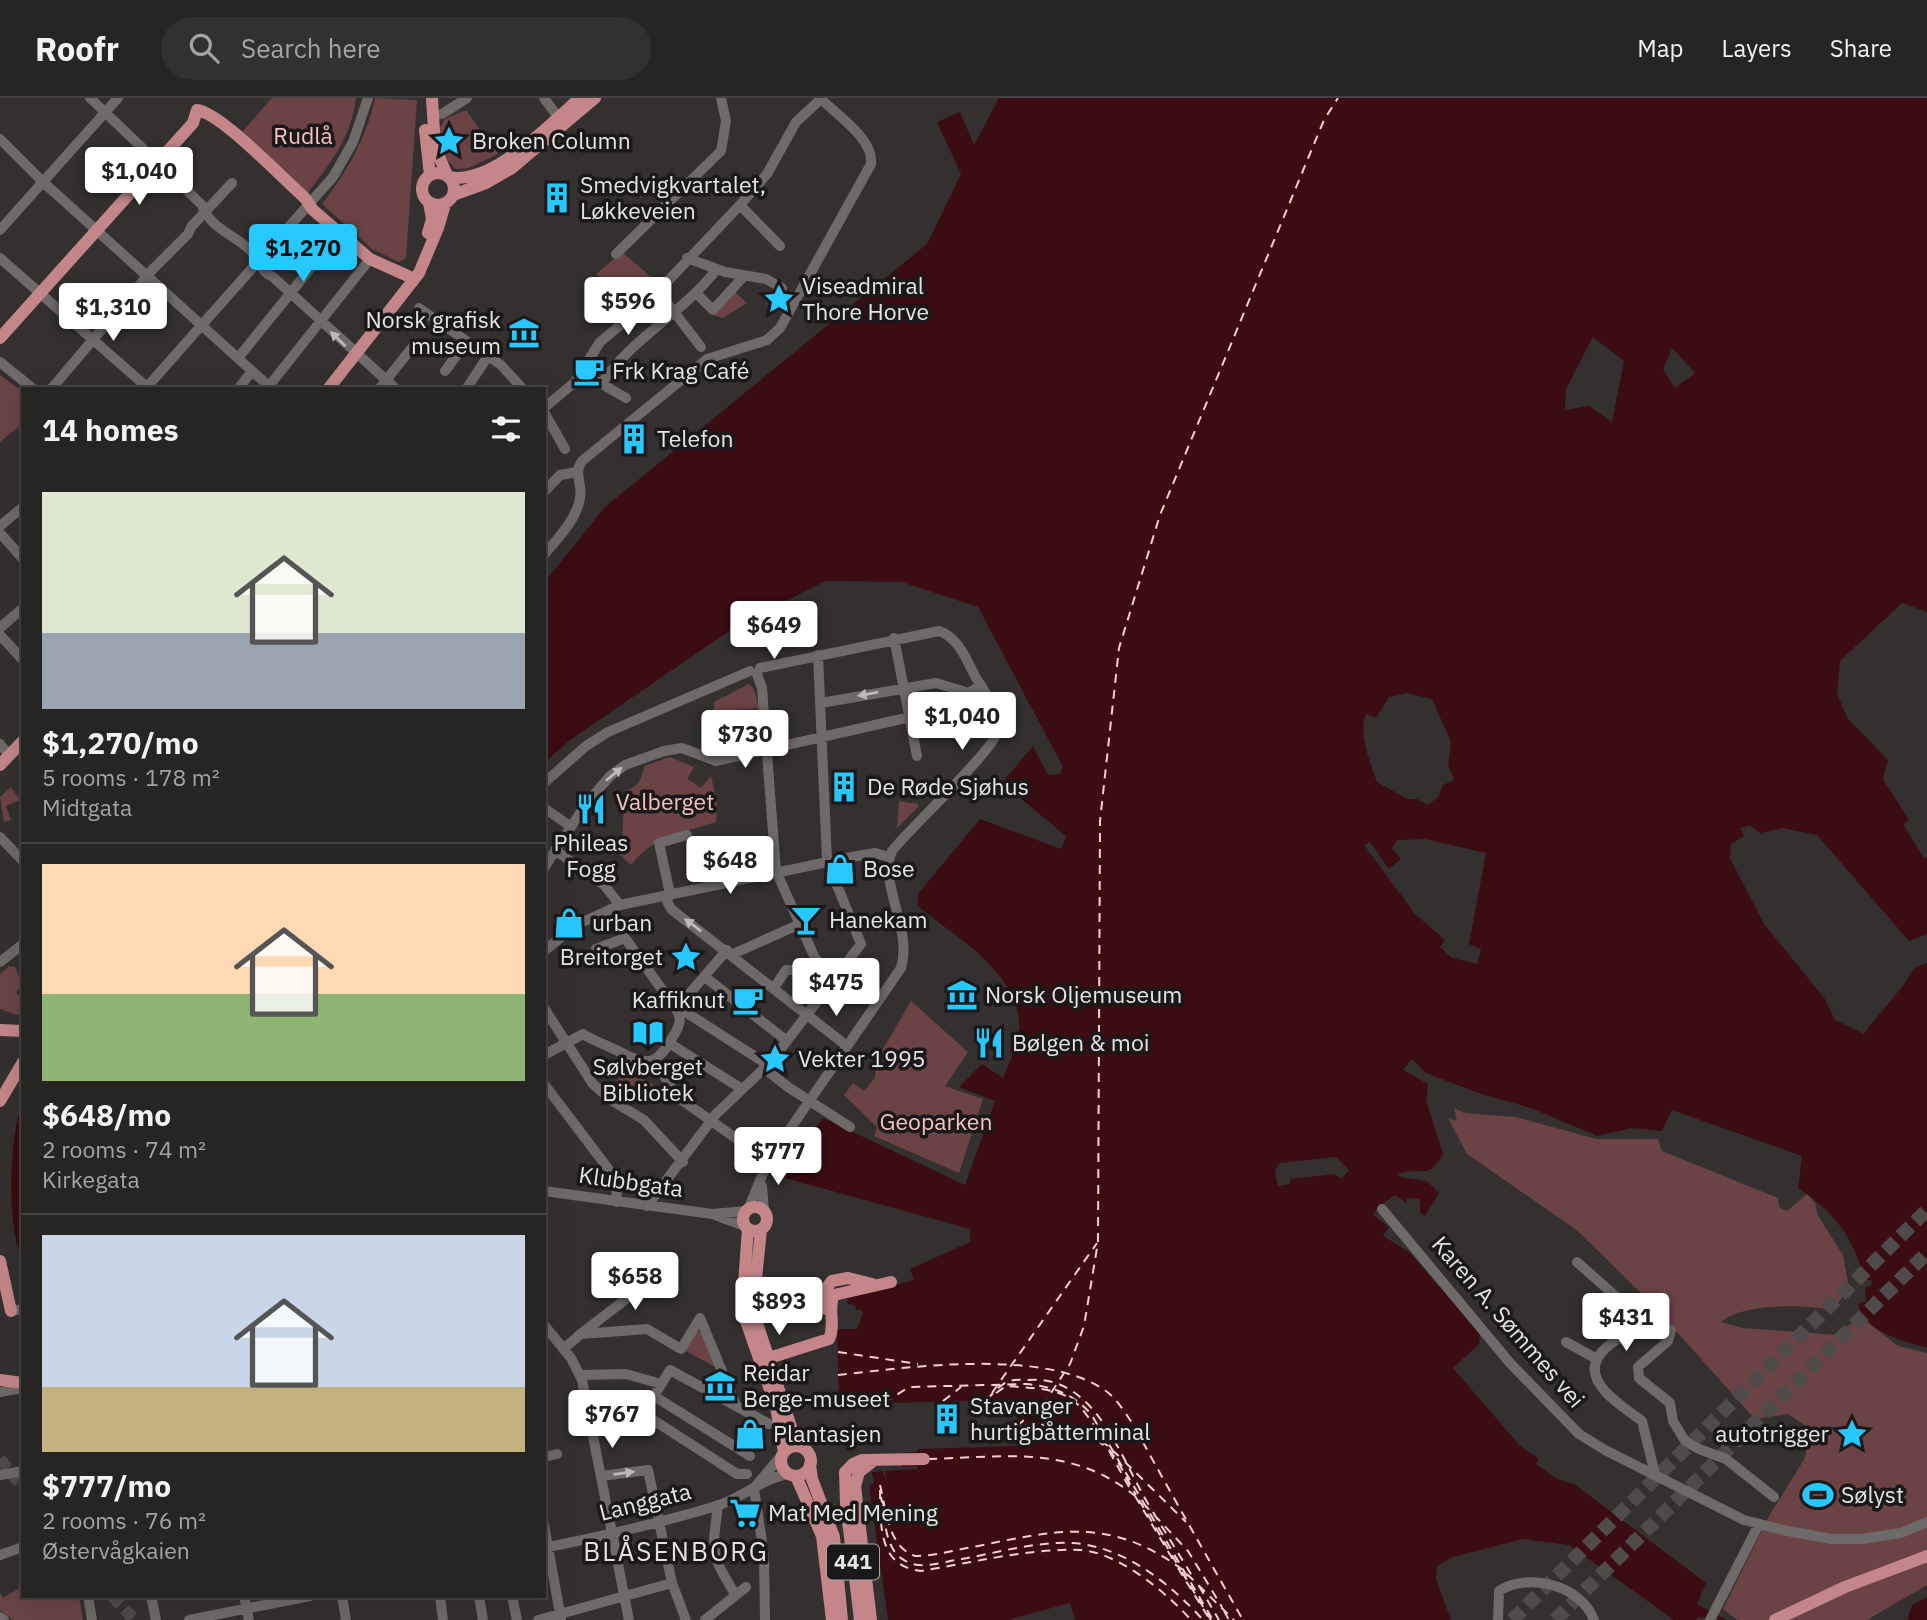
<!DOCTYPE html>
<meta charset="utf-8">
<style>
:root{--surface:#272424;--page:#333031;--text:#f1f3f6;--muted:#a4a4a6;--line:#434141;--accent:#27c8ff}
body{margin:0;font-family:"IBM Plex Sans",sans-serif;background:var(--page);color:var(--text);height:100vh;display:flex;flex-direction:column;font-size:26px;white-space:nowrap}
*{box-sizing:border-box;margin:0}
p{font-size:23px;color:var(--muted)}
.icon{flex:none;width:38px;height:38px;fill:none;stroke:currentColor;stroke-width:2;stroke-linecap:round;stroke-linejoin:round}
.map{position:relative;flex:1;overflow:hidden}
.side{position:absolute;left:21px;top:289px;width:525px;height:1211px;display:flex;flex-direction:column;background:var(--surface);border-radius:0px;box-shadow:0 7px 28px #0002,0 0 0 2px var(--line)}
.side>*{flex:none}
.price{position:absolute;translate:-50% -60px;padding:0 16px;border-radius:7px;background:#fff;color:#222;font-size:23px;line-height:46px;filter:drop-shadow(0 2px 4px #0008)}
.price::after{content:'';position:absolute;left:50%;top:42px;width:21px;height:16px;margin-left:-10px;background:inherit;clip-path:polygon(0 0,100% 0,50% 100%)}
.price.on{background:var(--accent);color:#111}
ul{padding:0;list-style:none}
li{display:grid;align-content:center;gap:14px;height:371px;padding:0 21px}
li+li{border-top:2px solid var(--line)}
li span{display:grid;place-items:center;height:217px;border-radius:0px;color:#555}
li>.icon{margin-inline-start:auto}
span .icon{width:126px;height:126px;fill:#fffc;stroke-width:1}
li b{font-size:30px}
h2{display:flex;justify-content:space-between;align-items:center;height:84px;padding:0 21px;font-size:30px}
header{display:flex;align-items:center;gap:42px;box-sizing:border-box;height:98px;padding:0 35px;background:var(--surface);border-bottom:2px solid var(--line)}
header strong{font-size:33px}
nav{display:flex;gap:38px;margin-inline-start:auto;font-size:24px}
.search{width:490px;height:63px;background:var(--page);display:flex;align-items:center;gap:18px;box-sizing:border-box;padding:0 24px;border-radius:38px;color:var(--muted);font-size:26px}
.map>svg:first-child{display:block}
</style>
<header>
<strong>Roofr</strong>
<div class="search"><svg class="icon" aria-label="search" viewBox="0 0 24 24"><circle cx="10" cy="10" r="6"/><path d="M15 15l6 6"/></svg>Search here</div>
<nav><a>Map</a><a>Layers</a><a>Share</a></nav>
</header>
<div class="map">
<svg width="1927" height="1522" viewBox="0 0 1927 1522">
<rect width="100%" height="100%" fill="#343030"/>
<path fill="#6b4345" d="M272 0H356C351 40 330 66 306 97L241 35Z
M375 0 417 2 406 160 399 164 372 151 322 106C347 74 367 39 375 0Z
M466 12 498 56 469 70 456 71 443 58 439 31 445 21Z
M622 154 650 178 663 182 644 201 634 186 624 194 616 187 612 191 596 176Z
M737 192 736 195 747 205 723 220 712 217Z
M0 277 23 294 20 318 23 325 0 344Z
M749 586 754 591 759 610 714 614V604Z
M670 659 694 669 687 681 701 690 711 678 717 705 716 724C684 734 652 739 631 767L616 753 622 741 625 692C638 691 643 678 644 668Z
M11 689 20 702 6 708 11 722 4 724 0 699Z
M899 703 918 706V709L897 730Z
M9 868 15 869 23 888 16 894 23 905 22 914 17 917 0 911V876Z
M911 903 968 954 945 988 983 1001 959 1075 874 1038 877 1029 844 997 853 985 864 993 875 980 876 963Z
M628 967 633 969 631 975 658 989 652 1002 625 985 619 993 613 989Z
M1454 1010 1465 1015 1516 1019 1596 1041H1658L1662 1053 1778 1100 1779 1109 1787 1113 1807 1096 1815 1105 1818 1118 1843 1157 1849 1190 1833 1212C1803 1207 1745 1204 1721 1224L1743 1230 1838 1237 1859 1218 1898 1248 1927 1255V1487L1867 1522H1738L1723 1511 1769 1418 1805 1360 1809 1330 1788 1316 1755 1321 1649 1203 1578 1133 1467 1056 1448 1020 1457 1023Z
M698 1232 702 1236 717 1270 684 1252Z
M23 1488V1498H79L83 1522H13L0 1512V1495L3 1500Z"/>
<path fill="#3b0c12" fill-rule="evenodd" d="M999 0H1927V514L1902 505 1840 563 1837 596 1848 621 1888 662 1883 681 1909 722 1903 726 1924 760 1927 759V836L1909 843 1817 737 1783 730 1760 735 1750 727 1740 730 1744 738 1731 746 1730 760 1764 826 1825 901 1835 922 1864 936C1880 913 1901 894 1914 870L1927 865V1250C1903 1243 1865 1234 1858 1206L1866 1203 1865 1189 1872 1187 1871 1182H1863C1858 1143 1831 1111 1798 1090L1802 1058 1672 1012 1662 1033 1632 1030 1597 1038 1531 1010 1481 996 1426 975 1412 961 1403 972 1428 986 1426 1002 1443 1056C1429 1084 1416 1068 1398 1076L1400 1079 1427 1083 1439 1095 1425 1118 1420 1115V1101L1407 1100 1406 1105 1395 1097 1379 1108 1373 1117 1389 1129 1383 1138 1409 1154 1480 1235 1479 1246 1453 1270 1520 1348 1539 1361 1536 1366 1557 1381 1574 1386 1706 1485 1697 1506 1727 1522 1698 1519 1696 1522H1674L1569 1447 1523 1441 1453 1459 1437 1468 1436 1481 1451 1522H1075L1070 1505 1007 1522H888L869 1387 874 1386 872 1374 883 1373 886 1385 885 1373 917 1371V1368L902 1369V1355L917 1354V1351L1017 1348V1302L842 1306 839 1302 837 1231H857L863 1215 861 1212H856L855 1207 848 1206 847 1200 914 1182 910 1171 970 1144V1131L785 1080 792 1063 823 1020 965 1087 995 1003 959 989 982 966 1003 980C1008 966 1018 949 1019 934 1024 877 956 840 918 808V796L980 721 1061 751 1066 738 1002 685 1033 648 1048 677 1060 676 1063 669 978 509 902 484 825 483 732 531 570 642 544 665V485L605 409 927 146 961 76 937 24 960 14 974 47ZM1593 239 1624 263 1612 324 1589 308 1565 312 1566 291ZM1672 250 1695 275 1675 290 1663 271ZM1407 595 1432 601 1451 644 1448 667 1454 682 1443 687 1438 699 1428 707 1417 701H1407L1377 684C1370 663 1358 638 1366 616L1376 620 1389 599ZM1425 741 1486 755 1469 846 1481 851 1477 866 1452 860 1440 849 1445 842 1415 816 1364 747 1370 744 1389 771 1401 761 1392 750 1397 742ZM1336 1059 1349 1072 1341 1081 1335 1076 1290 1081V1086L1278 1088 1275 1072 1280 1065Z
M23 1004V1161C6 1134 9 1033 23 1004Z
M1927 1499V1522H1907L1912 1507Z"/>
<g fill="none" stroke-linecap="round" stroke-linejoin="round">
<path stroke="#f5d1d1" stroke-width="2" stroke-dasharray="9 7" stroke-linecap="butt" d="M838 1254 918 1266
M838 1277C909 1269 1046 1250 1106 1293 1125 1307 1144 1347 1156 1368 1185 1420 1214 1471 1243 1522
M992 1295 1097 1145
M996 1295 1006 1288C1028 1290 1057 1289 1075 1304 1094 1320 1118 1371 1132 1394
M987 1302C992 1296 1000 1287 1007 1284 1012 1281 1022 1282 1028 1282 1096 1276 1121 1362 1150 1409
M943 1303 961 1289
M884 1305 909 1289 1026 1286C1054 1289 1072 1295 1091 1316L1213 1522
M1025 1327C1058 1326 1082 1327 1108 1348
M1017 1328 1045 1304 1070 1266 1084 1228 1098 1144 1100 723 1119 550 1160 417 1324 22 1338 0
M1018 1328C1048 1331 1084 1329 1107 1350 1119 1361 1127 1383 1136 1397
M1112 1352 1121 1360
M928 1361C1008 1359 1073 1346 1139 1401
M1125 1364 1186 1424
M880 1387C886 1411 888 1449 915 1458 935 1458 954 1452 973 1449 1056 1432 1110 1418 1183 1472
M880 1392C881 1426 877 1468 921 1473 970 1465 1030 1450 1080 1452 1118 1454 1167 1495 1191 1522
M1135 1398 1175 1465
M881 1399C885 1419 884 1451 904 1462 919 1472 939 1465 956 1462 993 1456 1035 1443 1072 1445 1123 1448 1170 1485 1203 1522
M1139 1402 1179 1469
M1143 1405 1188 1453 1222 1509
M1153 1414 1194 1481
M1178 1470 1210 1522
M1182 1474 1211 1522
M1187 1476 1234 1522
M1199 1488 1219 1522
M1224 1513 1229 1522"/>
<path stroke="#4f4b4b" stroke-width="12" stroke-dasharray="12 6" stroke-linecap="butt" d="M0 1361 23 1389
M112 1498 135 1522"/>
<path stroke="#4f4b4b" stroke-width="14" stroke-dasharray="14 7" stroke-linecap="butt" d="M1512 1522 1927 1112
M1555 1522 1927 1155"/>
<path stroke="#6f6a6a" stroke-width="10" d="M90 0 202 107C210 131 236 137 251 153 260 163 259 173 273 179L395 290
M544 0 558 19
M442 16 467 0
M0 41 43 84 271 290
M740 107 780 148
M0 132 118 0
M616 156 721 53 726 23 721 0
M0 160 148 290
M687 160 725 174 766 181 782 190
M658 193 701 249
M697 196 713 212 744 178
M419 210 501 267 522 290
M238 260 339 135
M0 264 32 290
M445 273 467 243
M581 274 626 300
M602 285C632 240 683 215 716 172
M269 288 370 161
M52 290 153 171 188 136 191 129 232 85
M146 290 333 79 353 44 368 0
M239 290 252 273
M380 290 414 247
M467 290 488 258
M544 310 575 284 600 244 647 205 740 107 767 76 796 24 821 1
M544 314 565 351
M544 394 560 377 577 374
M0 428 23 409
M0 435 23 461
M544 457C557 441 577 421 580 400 583 386 573 376 582 363L707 261 767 242 780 230 871 66C874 41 837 17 820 0
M0 530 23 510
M0 537 23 562
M894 540 917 658
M757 576 762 590 776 773 827 887
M821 605 936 585 969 595 981 587
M0 646 8 656
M544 685 586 648 608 634 750 573
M544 710 570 728
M0 739 23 763
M555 752 604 787 620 807
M544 770 586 706 610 678 625 667 664 653 682 650 716 663 910 619
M670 796 659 745 687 737
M669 798 667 803 671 811 847 948
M596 851 625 840 676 911 687 915 762 963 770 975 788 989 850 1029
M544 853 576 827 620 807 852 759 875 755 889 759
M733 856 800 826
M0 864 23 846
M705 879 787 943
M774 890 786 872H796L817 862
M544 910 593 986 611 1002 644 1022 683 1064
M676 911 727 852
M669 945 742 991
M544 957 583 936C594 943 606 947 618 953 649 970 657 967 674 937 680 927 682 921 676 911
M655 962 676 998 768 1063
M544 986 616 1081 617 1104
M762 1088 764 1113
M544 1093 712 1116 747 1113
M647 1108 716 1016 770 965 861 846 827 763 818 557
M1382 1111 1510 1265 1579 1336 1605 1352 1744 1422 1783 1432 1831 1441H1861L1901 1435 1927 1424
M748 1112 768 1063 901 870C913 831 878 785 892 753 909 731 997 649 998 632 1000 613 984 593 975 578 966 561 958 539 939 533L760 570
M715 1117 745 1128
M1577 1164 1639 1219 1636 1230C1627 1237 1616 1241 1608 1248 1571 1279 1621 1307 1642 1323L1655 1376
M11 1213 23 1211
M700 1220 736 1307
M544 1227 571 1260 582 1282 629 1522
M1671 1232 1668 1243 1638 1269 1639 1280 1670 1305 1673 1323 1685 1343 1699 1351 1726 1361 1774 1399
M578 1238 630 1198 635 1177
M1566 1244 1597 1261
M563 1251 581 1236 647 1231 681 1251 700 1220
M580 1277 626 1276 661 1286
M0 1294 23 1290
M654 1298 750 1358
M644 1316 737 1376H747
M592 1328 638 1324 670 1272 769 1326
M544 1359 557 1356
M0 1377 23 1373
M601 1378 648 1372 672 1485 686 1522
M755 1389 781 1358
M754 1391 764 1457 765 1522
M718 1407C712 1455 710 1455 735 1496
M544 1427 561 1521
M544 1450C603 1438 662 1425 719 1407 743 1399 764 1380 788 1376
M0 1457 23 1449
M88 1498 92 1522
M151 1498 156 1522
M244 1498 249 1522
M342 1498 346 1522
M440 1498 443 1522
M479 1498 483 1522
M512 1498 517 1522
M0 1519 4 1522
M189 1522 310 1498
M538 1522 672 1485
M705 1522 746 1489
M1498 1522 1499 1493C1529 1474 1581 1487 1594 1522
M1710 1522 1759 1426"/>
<path stroke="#c48689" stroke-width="12" d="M432 0 435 49 447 77
M197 12C221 15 283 81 305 100L313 112 370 161 408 178
M425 32 430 77
M422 91a16 16 0 1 1 32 0a16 16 0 1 1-32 0Z
M448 79C492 88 549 27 580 0
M453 97 486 85 512 70 595 0
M428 135 432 121 429 105
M0 240 193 25 197 12
M329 290 419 175 438 130 445 106
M0 667 23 643
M0 932 23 933
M0 1003 23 964
M743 1121a12 12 0 1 1 24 0a12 12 0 1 1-24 0Z
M748 1131 743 1199 745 1220 776 1309 784 1354
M761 1132 755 1190V1219L794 1338 804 1350
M0 1163 11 1213
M826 1211 823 1194 832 1183 848 1180 872 1186
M769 1260 829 1241C836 1227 827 1210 834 1197L891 1184
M0 1282 23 1285
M781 1363a15 15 0 1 1 30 0a15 15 0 1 1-30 0Z
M810 1366 812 1381 834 1439 842 1522
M796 1378 822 1438 832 1522
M860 1522 846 1406 845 1374 853 1366 862 1362 924 1361
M871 1522 855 1388 859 1374 873 1363
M1775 1522 1845 1489 1927 1458"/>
</g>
<defs><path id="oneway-solid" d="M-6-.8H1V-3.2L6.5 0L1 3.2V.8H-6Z" transform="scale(1.75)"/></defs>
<g fill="#bdb9b9">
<use href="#oneway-solid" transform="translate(338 241) rotate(-136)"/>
<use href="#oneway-solid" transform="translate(868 596) rotate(170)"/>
<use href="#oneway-solid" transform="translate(614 676) rotate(-40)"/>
<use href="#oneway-solid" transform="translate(693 827) rotate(-143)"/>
<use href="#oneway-solid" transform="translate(624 1375) rotate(-7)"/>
</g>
<defs>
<g id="sight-bare" transform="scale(2.415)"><path d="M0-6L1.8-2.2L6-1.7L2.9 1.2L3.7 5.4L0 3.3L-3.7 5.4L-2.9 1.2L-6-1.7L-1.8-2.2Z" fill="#27c8ff" stroke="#1a1818" stroke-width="2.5" paint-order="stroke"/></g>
<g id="building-bare" transform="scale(2.415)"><path d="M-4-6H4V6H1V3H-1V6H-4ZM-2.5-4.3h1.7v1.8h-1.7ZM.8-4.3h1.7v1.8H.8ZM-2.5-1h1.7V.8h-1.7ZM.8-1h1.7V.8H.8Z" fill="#27c8ff" stroke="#1a1818" stroke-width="2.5" paint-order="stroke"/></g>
<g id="museum-bare" transform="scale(2.415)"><path d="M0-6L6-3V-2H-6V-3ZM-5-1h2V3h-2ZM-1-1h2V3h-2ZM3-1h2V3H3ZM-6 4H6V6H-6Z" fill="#27c8ff" stroke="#1a1818" stroke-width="2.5" paint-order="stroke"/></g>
<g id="cafe-bare" transform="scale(2.415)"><path d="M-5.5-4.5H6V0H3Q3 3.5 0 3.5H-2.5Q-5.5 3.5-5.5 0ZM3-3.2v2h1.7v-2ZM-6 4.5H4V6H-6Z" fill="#27c8ff" stroke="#1a1818" stroke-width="2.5" paint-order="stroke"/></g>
<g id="restaurant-bare" transform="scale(2.415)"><path d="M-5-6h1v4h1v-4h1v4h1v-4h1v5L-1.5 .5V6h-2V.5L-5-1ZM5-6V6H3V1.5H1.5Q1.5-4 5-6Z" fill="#27c8ff" stroke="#1a1818" stroke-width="2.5" paint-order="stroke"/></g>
<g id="shop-bare" transform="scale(2.415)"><path d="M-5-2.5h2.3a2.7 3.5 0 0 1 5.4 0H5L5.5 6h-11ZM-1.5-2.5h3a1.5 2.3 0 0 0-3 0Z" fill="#27c8ff" stroke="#1a1818" stroke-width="2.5" paint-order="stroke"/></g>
<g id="bar-bare" transform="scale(2.415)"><path d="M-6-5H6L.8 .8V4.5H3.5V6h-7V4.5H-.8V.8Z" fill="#27c8ff" stroke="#1a1818" stroke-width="2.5" paint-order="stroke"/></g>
<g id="library-bare" transform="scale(2.415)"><path d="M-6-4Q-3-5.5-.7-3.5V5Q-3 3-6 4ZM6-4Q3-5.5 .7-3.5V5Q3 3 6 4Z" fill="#27c8ff" stroke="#1a1818" stroke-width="2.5" paint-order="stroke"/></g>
<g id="stadium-bare" transform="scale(2.415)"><path d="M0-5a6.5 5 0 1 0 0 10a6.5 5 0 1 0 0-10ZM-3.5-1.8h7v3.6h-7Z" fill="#27c8ff" stroke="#1a1818" stroke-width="2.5" paint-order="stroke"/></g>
<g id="supermarket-bare" transform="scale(2.415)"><path d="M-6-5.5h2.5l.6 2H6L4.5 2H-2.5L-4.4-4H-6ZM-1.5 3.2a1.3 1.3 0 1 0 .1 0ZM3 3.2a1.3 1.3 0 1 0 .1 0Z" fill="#27c8ff" stroke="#1a1818" stroke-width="2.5" paint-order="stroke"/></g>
</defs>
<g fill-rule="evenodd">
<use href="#sight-bare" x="449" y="43"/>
<use href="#building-bare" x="557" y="100"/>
<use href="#sight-bare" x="779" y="201"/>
<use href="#museum-bare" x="524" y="235"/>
<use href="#cafe-bare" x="589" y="273"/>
<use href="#building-bare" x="634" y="341"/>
<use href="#building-bare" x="844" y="689"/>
<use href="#restaurant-bare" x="591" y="711"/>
<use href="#shop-bare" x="840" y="771"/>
<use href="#bar-bare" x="806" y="822"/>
<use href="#shop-bare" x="569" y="825"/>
<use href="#sight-bare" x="686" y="859"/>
<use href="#museum-bare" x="962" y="897"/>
<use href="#cafe-bare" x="748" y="902"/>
<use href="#library-bare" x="648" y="935"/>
<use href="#restaurant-bare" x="989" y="945"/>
<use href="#sight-bare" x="775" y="961"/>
<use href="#museum-bare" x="720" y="1288"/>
<use href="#building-bare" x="947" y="1321"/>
<use href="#shop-bare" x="750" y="1336"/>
<use href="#sight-bare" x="1852" y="1336"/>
<use href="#stadium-bare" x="1818" y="1397"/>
<use href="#supermarket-bare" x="745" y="1415"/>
</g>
<g text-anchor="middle" stroke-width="7" stroke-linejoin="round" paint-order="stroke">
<rect fill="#1a1818" stroke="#aaa7a7" stroke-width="2" x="827" y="1446.5" width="52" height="35" rx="5"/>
<g font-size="21" font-weight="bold" fill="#e7e4e4">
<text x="853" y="1471">441</text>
</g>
<g font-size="23" fill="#f5c0c0" stroke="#1a1818">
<text x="303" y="46">Rudlå</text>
<text x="665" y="712">Valberget</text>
<text x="936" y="1032">Geoparken</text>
</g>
<g font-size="23" fill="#e7e4e4" stroke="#1a1818" text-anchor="start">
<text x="472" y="51">Broken Column</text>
<text x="580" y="95">Smedvigkvartalet,<tspan x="580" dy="26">Løkkeveien</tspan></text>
<text x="802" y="196">Viseadmiral<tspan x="802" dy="26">Thore Horve</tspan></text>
<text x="501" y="230" text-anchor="end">Norsk grafisk<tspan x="501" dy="26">museum</tspan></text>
<text x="612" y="281">Frk Krag Café</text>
<text x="657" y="349">Telefon</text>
<text x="867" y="697">De Røde Sjøhus</text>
<text x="591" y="753" text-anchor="middle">Phileas<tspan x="591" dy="26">Fogg</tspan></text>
<text x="863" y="779">Bose</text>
<text x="829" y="830">Hanekam</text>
<text x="592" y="833">urban</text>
<text x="663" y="867" text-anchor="end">Breitorget</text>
<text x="985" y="905">Norsk Oljemuseum</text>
<text x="725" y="910" text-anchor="end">Kaffiknut</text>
<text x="1012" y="953">Bølgen &amp; moi</text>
<text x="798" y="969">Vekter 1995</text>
<text x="648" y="977" text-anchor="middle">Sølvberget<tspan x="648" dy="26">Bibliotek</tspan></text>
<text x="743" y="1283">Reidar<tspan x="743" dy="26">Berge-museet</tspan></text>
<text x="970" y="1316">Stavanger<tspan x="970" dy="26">hurtigbåtterminal</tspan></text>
<text x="773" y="1344">Plantasjen</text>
<text x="1829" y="1344" text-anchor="end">autotrigger</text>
<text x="1841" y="1405">Sølyst</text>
<text x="768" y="1423">Mat Med Mening</text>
</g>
<g font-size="23" fill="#e7e4e4" stroke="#1a1818">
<text transform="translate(631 1084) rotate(8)" y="8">Klubbgata</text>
<text transform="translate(1508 1224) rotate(49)" y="8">Karen A. Sømmes vei</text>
<text transform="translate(645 1404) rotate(-14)" y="8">Langgata</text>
</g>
<g font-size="26" letter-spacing="2" fill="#e6e0e0" stroke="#1a1818">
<text x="676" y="1463">BLÅSENBORG</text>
</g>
</g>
</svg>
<b class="price" style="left:139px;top:109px">$1,040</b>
<b class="price on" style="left:303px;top:186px">$1,270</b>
<b class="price" style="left:628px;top:239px">$596</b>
<b class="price" style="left:113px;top:245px">$1,310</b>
<b class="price" style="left:774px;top:563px">$649</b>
<b class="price" style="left:962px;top:654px">$1,040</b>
<b class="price" style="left:745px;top:672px">$730</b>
<b class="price" style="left:730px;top:798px">$648</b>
<b class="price" style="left:836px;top:920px">$475</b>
<b class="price" style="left:778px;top:1089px">$777</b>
<b class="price" style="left:635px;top:1214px">$658</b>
<b class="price" style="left:779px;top:1239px">$893</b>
<b class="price" style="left:1626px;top:1255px">$431</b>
<b class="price" style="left:612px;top:1352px">$767</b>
<section class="side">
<h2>14 homes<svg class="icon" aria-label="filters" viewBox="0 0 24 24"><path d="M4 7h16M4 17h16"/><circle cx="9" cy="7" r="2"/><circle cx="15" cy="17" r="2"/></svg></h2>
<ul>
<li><span style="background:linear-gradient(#dfe7d0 65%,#9aa5b1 0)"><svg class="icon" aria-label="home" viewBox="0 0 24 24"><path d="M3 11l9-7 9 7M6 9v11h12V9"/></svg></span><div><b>$1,270/mo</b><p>5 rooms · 178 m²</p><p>Midtgata</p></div></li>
<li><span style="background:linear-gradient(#ffd9b3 60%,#8fb573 0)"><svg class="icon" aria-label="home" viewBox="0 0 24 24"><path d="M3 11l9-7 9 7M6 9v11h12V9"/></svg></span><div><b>$648/mo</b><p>2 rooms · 74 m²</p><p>Kirkegata</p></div></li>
<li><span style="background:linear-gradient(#c9d6e8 70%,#c2b280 0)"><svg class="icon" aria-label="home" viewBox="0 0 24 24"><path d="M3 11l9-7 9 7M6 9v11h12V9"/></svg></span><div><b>$777/mo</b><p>2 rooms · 76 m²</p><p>Østervågkaien</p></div></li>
</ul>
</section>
</div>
